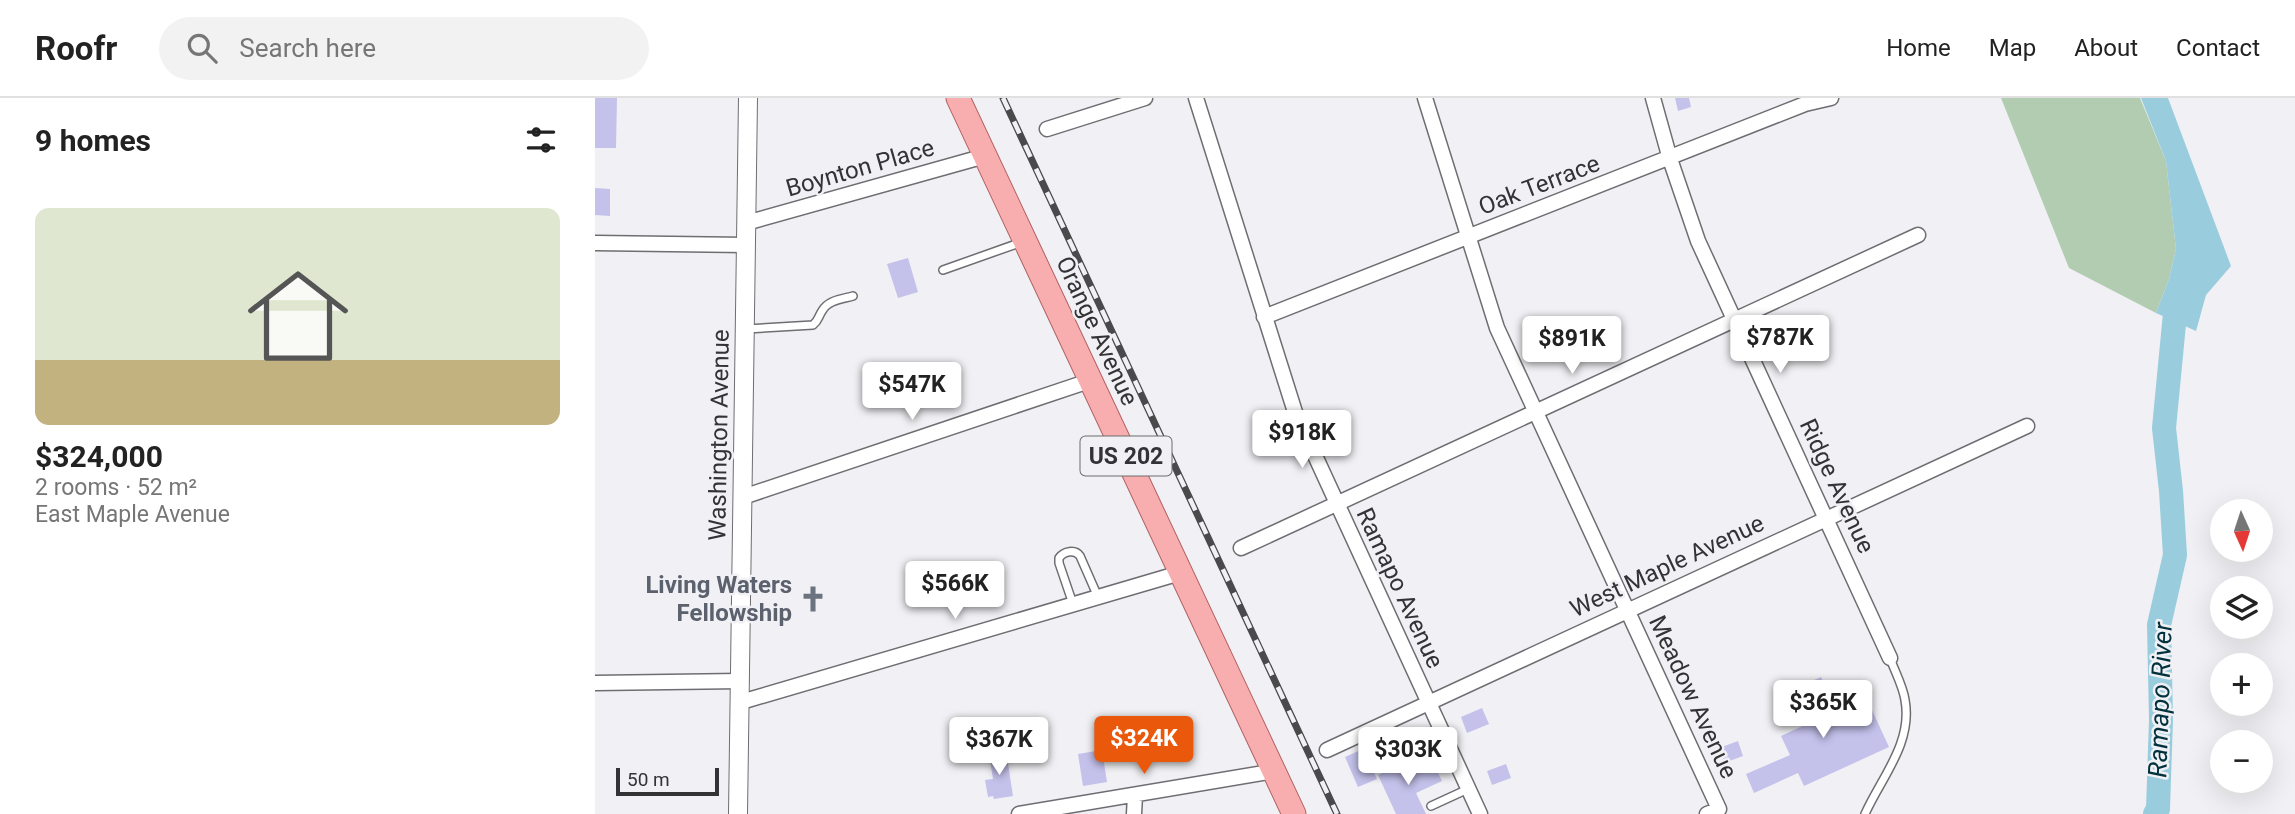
<!DOCTYPE html>
<meta charset="utf-8">
<style>
:root{--surface:#fff;--page:#f2f2f2;--text:#222;--muted:#767676;--line:#e0e0e0;--accent:#ea580c}
body{margin:0;font-family:Roboto,sans-serif;background:var(--page);color:var(--text);height:100vh;display:flex;flex-direction:column;font-size:26px;white-space:nowrap}
*{box-sizing:border-box;margin:0}
p{font-size:23px;color:var(--muted)}
.icon{flex:none;width:38px;height:38px;fill:none;stroke:currentColor;stroke-width:2;stroke-linecap:round;stroke-linejoin:round}
.map{position:relative;flex:1;overflow:hidden}
.panel{display:flex;flex-direction:column;background:var(--surface);width:595px}
.panel>*{flex:none}
.needle{width:46px;rotate:177deg}
.fabs{position:absolute;left:1615px;top:401px;display:grid;gap:14px}
.fabs a{display:grid;place-items:center;width:63px;height:63px;border-radius:50%;background:var(--surface);box-shadow:0 7px 28px #0002;font-size:35px}
.scale{position:absolute;left:21px;bottom:18px;width:103px;box-sizing:border-box;padding-left:7px;border:4px solid #333335;border-top:0;font-size:19px;line-height:24px;white-space:nowrap;color:#333335;-webkit-text-stroke:5px #f1f0f4;paint-order:stroke}
.price{position:absolute;translate:-50% -60px;padding:0 16px;border-radius:7px;background:#fff;color:#222;font-size:23px;line-height:46px;filter:drop-shadow(0 2px 4px #0008)}
.price::after{content:'';position:absolute;left:50%;top:42px;width:21px;height:16px;margin-left:-10px;background:inherit;clip-path:polygon(0 0,100% 0,50% 100%)}
.price.active{background:var(--accent);color:#fff}
ul{padding:0;list-style:none}
li{display:grid;align-content:center;gap:14px;height:371px;padding:0 35px}
li span{display:grid;place-items:center;height:217px;border-radius:14px;color:#555}
li>.icon{margin-inline-start:auto}
span .icon{width:126px;height:126px;fill:#fffc;stroke-width:1}
li b{font-size:30px}
h2{display:flex;justify-content:space-between;align-items:center;height:84px;padding:0 35px;font-size:30px}
header{display:flex;align-items:center;gap:42px;box-sizing:border-box;height:98px;padding:0 35px;background:var(--surface);border-bottom:2px solid var(--line)}
header strong{font-size:33px}
nav{display:flex;gap:38px;margin-inline-start:auto;font-size:24px}
.search{width:490px;height:63px;background:var(--page);display:flex;align-items:center;gap:18px;box-sizing:border-box;padding:0 24px;border-radius:38px;color:var(--muted);font-size:26px}
main{display:flex;flex:1;min-height:0}
.map>svg:first-child{display:block}
</style>
<header>
<strong>Roofr</strong>
<div class="search"><svg class="icon" aria-label="search" viewBox="0 0 24 24"><circle cx="10" cy="10" r="6"/><path d="M15 15l6 6"/></svg>Search here</div>
<nav><a>Home</a><a>Map</a><a>About</a><a>Contact</a></nav>
</header>
<main>
<section class="panel">
<h2>9 homes<svg class="icon" aria-label="filters" viewBox="0 0 24 24"><path d="M4 7h16M4 17h16"/><circle cx="9" cy="7" r="2"/><circle cx="15" cy="17" r="2"/></svg></h2>
<ul>
<li><span style="background:linear-gradient(#dfe7d0 70%,#c2b280 0)"><svg class="icon" aria-label="home" viewBox="0 0 24 24"><path d="M3 11l9-7 9 7M6 9v11h12V9"/></svg></span><div><b>$324,000</b><p>2 rooms · 52 m²</p><p>East Maple Avenue</p></div></li>
</ul>
</section>
<div class="map">
<svg width="1700" height="716" viewBox="0 0 1700 716">
<rect width="100%" height="100%" fill="#f1f0f4"/>
<path fill="#b1ccb1" d="M1406 0H1545L1571 63 1581 151 1574 181 1561 215 1474 170Z"/>
<path fill="#99cdde" d="M1546 0H1573L1636 168 1611 197 1601 233 1561 215 1574 181 1581 151 1571 63Z"/>
<g fill="none" stroke-linecap="round" stroke-linejoin="round">
<path stroke="#99cdde" stroke-width="24" d="M1560 716 1563 711 1566 622 1564 527 1580 457 1576 393 1569 330 1581 205 1587 190"/>
</g>
<path fill="#c4c1eb" d="M0 0H22L21 50H0Z
M1080 0H1094L1096 9 1083 13Z
M0 90 15 91V118L0 117Z
M313 160 323 194 303 200 292 166Z
M1226 579 1241 613 1271 599 1294 649 1209 688 1203 675 1159 695 1151 676 1195 657 1186 638 1214 625 1199 591Z
M887 610 894 626 872 635 866 619Z
M1143 643 1148 658 1129 665 1124 650Z
M768 651 782 681 763 689 750 659Z
M507 652 512 684 488 688 483 656Z
M411 653 418 698 399 701 398 698 393 699 390 682 398 681 394 656Z
M838 664 847 683 821 695 831 716H801L783 677 808 665 813 675Z
M911 666 916 680 897 687 892 673Z"/>
<g fill="none" stroke-linecap="round" stroke-linejoin="round">
<g stroke="#6f6d72" stroke-width="10">
<path id="service" d="M348 172 427 144
M151 231 218 227C224 222 223 219 227 213 233 202 247 201 258 198
M478 506 464 465V460C469 453 480 451 485 458L503 499
M787 666 849 639
M836 708 873 691
M1270 716C1286 680 1318 645 1310 602 1308 588 1300 574 1295 560"/>
</g>
<g stroke="#6f6d72" stroke-width="17">
<path id="minor" d="M601 0 700 314 885 716
M830 0 902 230 1124 711 1112 716
M1058 0 1075 61 1103 143 1295 560
M452 31 550 0
M151 125 390 58
M0 145 151 147
M669 219 1210 6 1236 0
M148 399 497 282
M646 450 1323 137
M0 585 146 583
M146 604 585 475
M732 652 1432 328
M424 716 680 673
M539 716 540 697"/>
</g>
<g stroke="#6f6d72" stroke-width="20">
<path id="tertiary" d="M143 716 153 0"/>
</g>
<g stroke="#b06062" stroke-width="25">
<path id="primary" d="M363 0 699 716"/>
</g>
<use href="#service" stroke="#fff" stroke-width="7"/>
<use href="#minor" stroke="#fff" stroke-width="14"/>
<use href="#tertiary" stroke="#fff" stroke-width="18"/>
<use href="#primary" stroke="#f8aeaf" stroke-width="23"/>
<g stroke="#4a4a4c" stroke-width="7">
<path id="rail" d="M408 0 742 716"/>
</g>
<use href="#rail" stroke="#f1f0f4" stroke-width="4.5" stroke-dasharray="13" stroke-linecap="butt"/>
</g>
<defs>
<g id="church-bare" transform="scale(2.1)"><path d="M-1.2-6h2.4v3.5h3.3v2.4h-3.3V6h-2.4V-.1h-3.3v-2.4h3.3Z" fill="#6b7280" stroke="#f1f0f4" stroke-width="2.5" paint-order="stroke"/></g>
</defs>
<g fill-rule="evenodd">
<use href="#church-bare" x="218" y="501"/>
</g>
<g text-anchor="middle" stroke-width="5" stroke-linejoin="round" paint-order="stroke">
<rect fill="#f1f0f4" stroke="#6c6c6e" stroke-width="2" x="485.5" y="338.5" width="91" height="39" rx="5"/>
<g font-size="23" font-weight="bold" fill="#333335">
<text x="531" y="366">US 202</text>
</g>
<g font-size="24" fill="#333335" stroke="#f1f0f4">
<text transform="translate(265 70) rotate(-16)" y="8">Boynton Place</text>
<text transform="translate(944 87) rotate(-21)" y="8">Oak Terrace</text>
<text transform="translate(502 233) rotate(65)" y="8">Orange Avenue</text>
<text transform="translate(124 337) rotate(-89)" y="8">Washington Avenue</text>
<text transform="translate(1242 388) rotate(65)" y="8">Ridge Avenue</text>
<text transform="translate(1072 468) rotate(-25)" y="8">West Maple Avenue</text>
<text transform="translate(805 490) rotate(65)" y="8">Ramapo Avenue</text>
<text transform="translate(1098 599) rotate(65)" y="8">Meadow Avenue</text>
</g>
<g font-size="24" font-weight="bold" fill="#5b616d" stroke="#f1f0f4" text-anchor="end">
<text x="197" y="495">Living Waters<tspan x="197" dy="28">Fellowship</tspan></text>
</g>
<g font-size="26" font-style="italic" fill="#00323e" stroke="#f1f0f4">
<text transform="translate(1565 602) rotate(-88)" y="9">Ramapo River</text>
</g>
</g>
</svg>
<div class="fabs">
<a><svg class="needle" viewBox="-14 -14 28 28"><path d="M0-13l5 13h-10z" fill="#e53935"/><path d="M0 13l5-13h-10z" fill="#767676"/></svg></a>
<a><svg class="icon" aria-label="layers" viewBox="0 0 24 24"><path d="M12 4l9 5-9 5-9-5zM3 14l9 5 9-5"/></svg></a>
<a>+</a>
<a>−</a>
</div>
<div class="scale">50 m</div>
<b class="price" style="left:1185px;top:277px">$787K</b>
<b class="price" style="left:977px;top:278px">$891K</b>
<b class="price" style="left:317px;top:324px">$547K</b>
<b class="price" style="left:707px;top:372px">$918K</b>
<b class="price" style="left:360px;top:523px">$566K</b>
<b class="price" style="left:1228px;top:642px">$365K</b>
<b class="price active" style="left:549px;top:678px">$324K</b>
<b class="price" style="left:404px;top:679px">$367K</b>
<b class="price" style="left:813px;top:689px">$303K</b>
</div>
</main>
